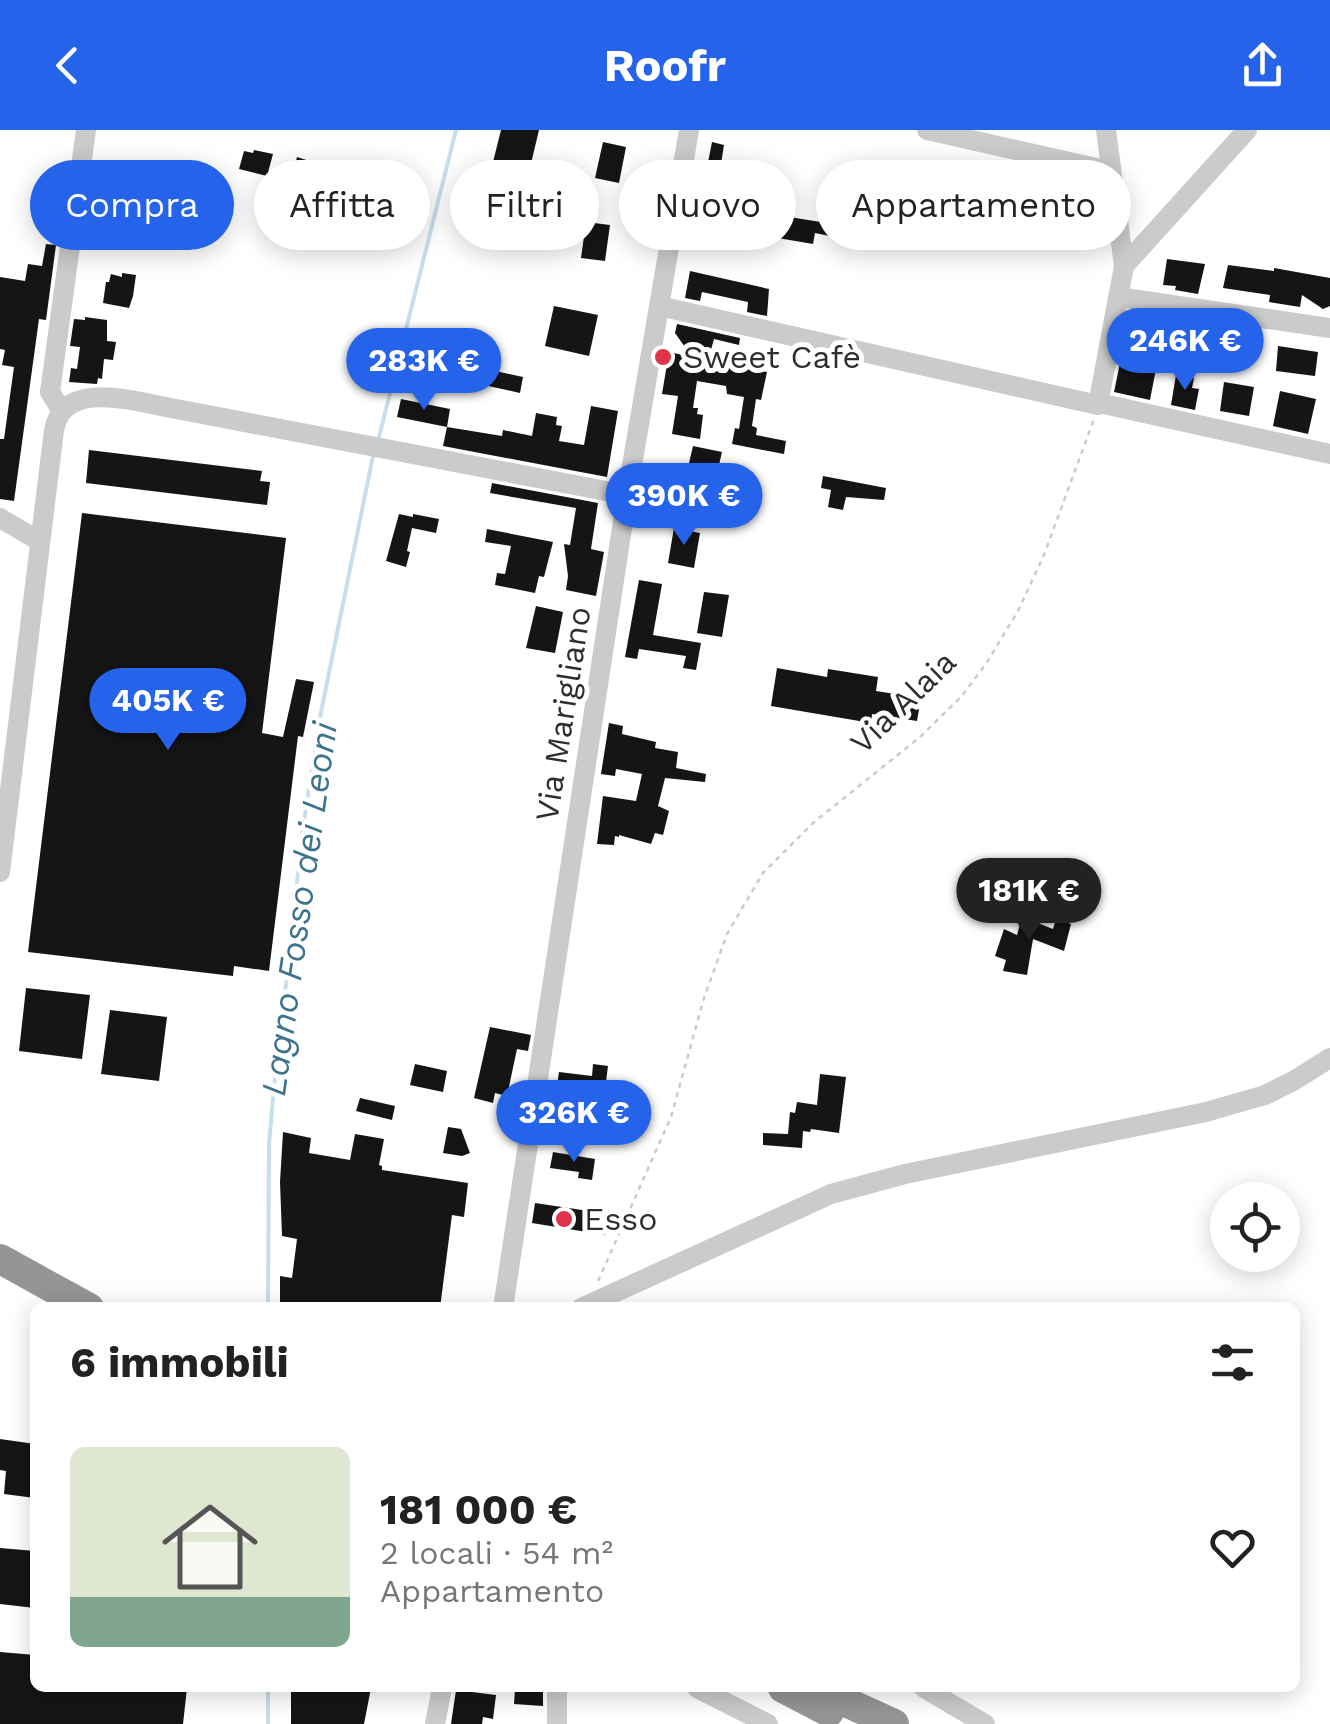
<!DOCTYPE html>
<html lang="it">
<meta charset="utf-8">
<style>
:root{--surface:#fff;--page:#f6f6f6;--text:#222;--muted:#767676;--line:#e0e0e0;--accent:#2563eb}
body{margin:0;font-family:"Work Sans",sans-serif;background:var(--page);color:var(--text);height:100vh;display:flex;flex-direction:column;font-size:38px;white-space:nowrap}
*{box-sizing:border-box;margin:0}
p{font-size:32px;color:var(--muted)}
.icon{flex:none;width:55px;height:55px;fill:none;stroke:currentColor;stroke-width:2;stroke-linecap:round;stroke-linejoin:round}
.map{position:relative;flex:1;overflow:hidden}
.sheet{position:absolute;left:30px;top:1172px;width:1270px;height:390px;display:flex;flex-direction:column;background:var(--surface);border-radius:15px;box-shadow:0 5px 25px #0003}
.sheet>*{flex:none}
.top-card{position:absolute;left:30px;top:30px;width:1270px;height:90px;display:flex;gap:20px}
.fabs{position:absolute;left:1210px;top:1052px;display:grid;gap:20px}
.fabs a{display:grid;place-items:center;width:90px;height:90px;border-radius:50%;background:var(--surface);box-shadow:0 5px 25px #0003;font-size:50px}
.price{position:absolute;translate:-50% -85px;padding:0 22px;border-radius:35px;background:var(--accent);color:#fff;font-size:32px;line-height:65px;filter:drop-shadow(0 2px 5px #0008)}
.price::after{content:'';position:absolute;left:50%;top:60px;width:30px;height:22px;margin-left:-15px;background:inherit;clip-path:polygon(0 0,100% 0,50% 100%)}
.price.selected{background:#222;color:#fff}
ul{padding:0;list-style:none}
li{display:flex;align-items:center;gap:30px;height:250px;padding:0 40px}
li+li{border-top:2px solid var(--line)}
li span{display:grid;place-items:center;flex:none;width:280px;height:200px;border-radius:15px;color:#555}
li>.icon{margin-inline-start:auto}
span .icon{width:120px;height:120px;fill:#fffc;stroke-width:1}
li b{font-size:42px}
h2{display:flex;justify-content:space-between;align-items:center;height:120px;padding:0 40px;font-size:42px}
.pill{padding:0 35px;border-radius:45px;background:var(--surface);box-shadow:0 5px 25px #0003;font-size:35px;line-height:90px}
.pill.selected{background:var(--accent);color:#fff}
header{display:flex;justify-content:space-between;align-items:center;height:130px;padding:0 40px;background:var(--accent);color:#fff;font-size:45px;font-weight:700}
.map>svg:first-child{display:block}
</style>
<header><svg class="icon" aria-label="back" viewBox="0 0 24 24"><path d="M15 5l-7 7 7 7"/></svg>Roofr<svg class="icon" aria-label="share" viewBox="0 0 24 24"><path d="M12 15V3M7 8l5-5 5 5M5 13v7h14v-7"/></svg></header>
<div class="map">
<svg width="1330" height="1594" viewBox="0 0 1330 1594">
<rect width="100%" height="100%" fill="#fff"/>
<g fill="none" stroke-linecap="round" stroke-linejoin="round">
<path stroke="#c8dfeb" stroke-width="4" d="M379 307 456 0
M268 1178 269 1014 280 891 287 849 302 704 320 587 373 326
M268 1594V1558"/>
</g>
<path fill="#151515" d="M501 0H539L513 109 476 100Z
M603 12 626 17 619 53 595 48Z
M712 12 724 15 721 34 778 46 775 62 761 59 749 113 734 109 739 82 714 77 711 90 697 88Z
M254 20 273 24 267 46 239 39 244 21 253 23Z
M297 27 331 38 325 59 291 49Z
M358 58 386 66 381 83 354 76Z
M121 61 148 65 142 106 116 103Z
M783 86 827 93 828 88 853 94 849 110 815 103 813 114 778 108Z
M586 92 610 95 605 131 581 128Z
M46 114 56 115 46 190 39 189 14 371 0 369V309H4L14 237 2 235 5 220 0 219V147L25 151 28 134 42 136Z
M1167 129 1205 134 1198 164 1175 160 1176 156 1163 155Z
M1228 135 1274 141V138L1330 148V176L1323 179 1302 165 1300 177 1269 172 1270 165 1223 158Z
M690 141 769 159 767 186 747 182 748 172 702 162 700 171 685 168Z
M122 143 136 145 133 166 129 178 103 173 106 152H109L111 144 122 147Z
M554 176 598 185 589 226 545 216Z
M1129 184 1165 192 1150 270 1114 262 1120 233 1129 234 1133 212 1124 211Z
M85 187 107 190V211L116 212 113 230 104 229 102 249 98 248 97 254 69 252 71 238 77 239 80 217 70 216 74 189 85 190Z
M677 194 740 208 739 215 714 209 708 230 733 235 735 222 754 225 752 239 767 242 761 270 756 269 752 296 757 298 756 305 786 311 784 324 732 314 735 298 739 299 744 267 727 264 726 256 697 251 693 278H698L697 284 703 285 700 309 672 304 678 266 662 264 669 222 692 227 675 203Z
M1233 208 1249 210 1244 234 1213 231 1215 209 1232 211Z
M1278 216 1318 222 1315 246 1276 241Z
M437 228 523 247 520 263 434 244Z
M1176 245 1194 248 1192 258 1199 259 1195 280 1171 275Z
M1224 252 1254 257 1249 286 1220 281Z
M1280 261 1316 269 1308 304 1273 296Z
M401 269 450 279 447 297 397 287Z
M591 276 618 281 607 347 443 316 447 297 502 306 503 300 532 306 536 283 557 287 556 295 562 296 559 311 584 315Z
M693 316 722 322 719 335 715 334 710 359 707 358 702 378 688 375 692 352 680 350 692 338 689 333Z
M89 320 262 341 260 351 270 352 267 375 86 353Z
M823 346 886 358 884 370 846 367 843 380 828 377 831 360 821 358Z
M492 353 598 373 591 419 604 422 596 466 566 460 568 446 564 414 570 415 576 378 490 363Z
M82 383 286 408 262 603 283 607 296 549 314 552 303 607 298 606 269 841 234 836 233 846 28 822Z
M399 384 413 387V384L439 389 436 403 412 398 407 421 410 422 406 437 386 431Z
M674 398 700 403 694 438 668 433Z
M487 399 553 412 544 447 539 446 535 463 495 455 497 443 505 444 511 416 485 412Z
M639 450 662 454 653 505 701 513 696 540 683 538 686 526 639 519 637 529 625 527Z
M704 462 729 465 722 507 697 503Z
M536 476 563 482 555 523 526 518Z
M777 538 827 547 828 539 878 547 876 561 921 568 917 591 872 584 871 593 771 576Z
M609 593 623 596 622 604 656 612 655 618 678 622 676 638 706 644 705 652 665 648 658 676 669 681 663 705 655 703 651 714 619 705V707L615 706 614 715 597 714 603 666 636 671 642 644 616 639 615 646 601 644Z
M1022 787 1053 799 1056 789 1071 794 1064 821 1033 809 1027 845 1003 841 1006 830 995 826 1004 799 1017 805Z
M26 858 90 865 82 929 19 921Z
M110 880 167 887 159 951 101 944Z
M490 897 531 905 528 921 517 919 507 966 495 963 493 973 474 968Z
M415 934 447 941 443 962 410 955Z
M593 934 608 936 602 983 571 979 569 993 552 991 559 942 592 946Z
M820 944 846 947 839 1003 811 999 810 1002 803 1001 802 1018 763 1015V1003L788 1004 790 982 795 983 797 972 817 975Z
M360 968 395 976 392 990 356 981Z
M448 997 461 999 470 1023 462 1026 443 1023Z
M283 1002 311 1008 309 1023 350 1030 355 1004 384 1009 379 1035 382 1036V1040L468 1053 464 1087 452 1085 440 1178H280V1146L292 1148 297 1109 282 1106 280 1052Z
M553 1022 595 1029 592 1050 578 1048 579 1042 550 1038Z
M535 1073 609 1084 605 1105 532 1093Z
M0 1309 35 1314V1368L4 1364 6 1341 0 1340Z
M0 1418 35 1421V1478L0 1474Z
M0 1522 35 1525V1558H187L183 1594H0Z
M291 1558H371L364 1594H291Z
M515 1558H543V1576L514 1574Z
M456 1560 496 1565 493 1589 483 1587 482 1594H451Z"/>
<g fill="none" stroke-linecap="round" stroke-linejoin="round">
<path stroke="#cbcbcb" stroke-width="2.5" stroke-dasharray="5 5" stroke-linecap="butt" d="M598 1151 671 987 704 868 727 804 763 743 813 693 920 607 961 567 986 534 1019 479 1044 425 1094 289"/>
<path stroke="#cbcbcb" stroke-width="20" d="M927 0 1101 39
M1106 0 1124 136
M1118 167 1330 198
M659 176 1098 275 1124 136 1247 0
M1099 273 1330 324
M61 280 50 262 86 0
M0 388 39 411
M0 742 54 300C64 248 135 272 171 278L627 365
M503 1178 627 365 689 0
M581 1178 831 1064 905 1044 1206 982 1265 965 1295 950 1330 928
M557 1558V1594
M697 1558 768 1594
M924 1558 985 1594
M435 1594 442 1558"/>
<path stroke="#959595" stroke-width="30" d="M0 1129 89 1178
M783 1558 829 1582
M815 1558 894 1594"/>
</g>
<g fill="#e13449" stroke="#fff" stroke-width="4">
<circle cx="663" cy="227" r="10"/>
<circle cx="564" cy="1089" r="10"/>
</g>
<g text-anchor="middle" stroke-width="10" stroke-linejoin="round" paint-order="stroke">
<g font-size="32" fill="#2e2e2e" stroke="#fff" text-anchor="start">
<text x="683" y="238">Sweet Cafè</text>
<text x="584" y="1100">Esso</text>
</g>
<g font-size="32" fill="#2e2e2e" stroke="#fff">
<text transform="translate(903 572) rotate(-44)" y="11">Via Alaia</text>
<text transform="translate(563 584) rotate(-81)" y="11">Via Marigliano</text>
</g>
<g font-size="35" font-style="italic" fill="#3e738e" stroke="#fff">
<text transform="translate(299 779) rotate(-82)" y="12">Lagno Fosso dei Leoni</text>
</g>
</g>
</svg>
<div class="fabs">
<a><svg class="icon" aria-label="locate" viewBox="0 0 24 24"><circle cx="12" cy="12" r="6"/><path d="M12 2v4M12 18v4M2 12h4M18 12h4"/></svg></a>
</div>
<b class="price" style="left:1185px;top:263px">246K €</b>
<b class="price" style="left:424px;top:283px">283K €</b>
<b class="price" style="left:684px;top:418px">390K €</b>
<b class="price" style="left:168px;top:623px">405K €</b>
<b class="price selected" style="left:1029px;top:813px">181K €</b>
<b class="price" style="left:574px;top:1035px">326K €</b>
<div class="top-card">
<a class="pill selected">Compra</a>
<a class="pill">Affitta</a>
<a class="pill">Filtri</a>
<a class="pill">Nuovo</a>
<a class="pill">Appartamento</a>
</div>
<section class="sheet">
<h2>6 immobili<svg class="icon" aria-label="filters" viewBox="0 0 24 24"><path d="M4 7h16M4 17h16"/><circle cx="9" cy="7" r="2"/><circle cx="15" cy="17" r="2"/></svg></h2>
<ul>
<li><span style="background:linear-gradient(#dfe7d0 75%,#7fa58c 0)"><svg class="icon" aria-label="home" viewBox="0 0 24 24"><path d="M3 11l9-7 9 7M6 9v11h12V9"/></svg></span><div><b>181 000 €</b><p>2 locali · 54 m²</p><p>Appartamento</p></div><svg class="icon" aria-label="heart" viewBox="0 0 24 24"><path d="M12 20l-8-8c-3-5 5-10 8-4 3-6 11-1 8 4z"/></svg></li>
</ul>
</section>
</div>
